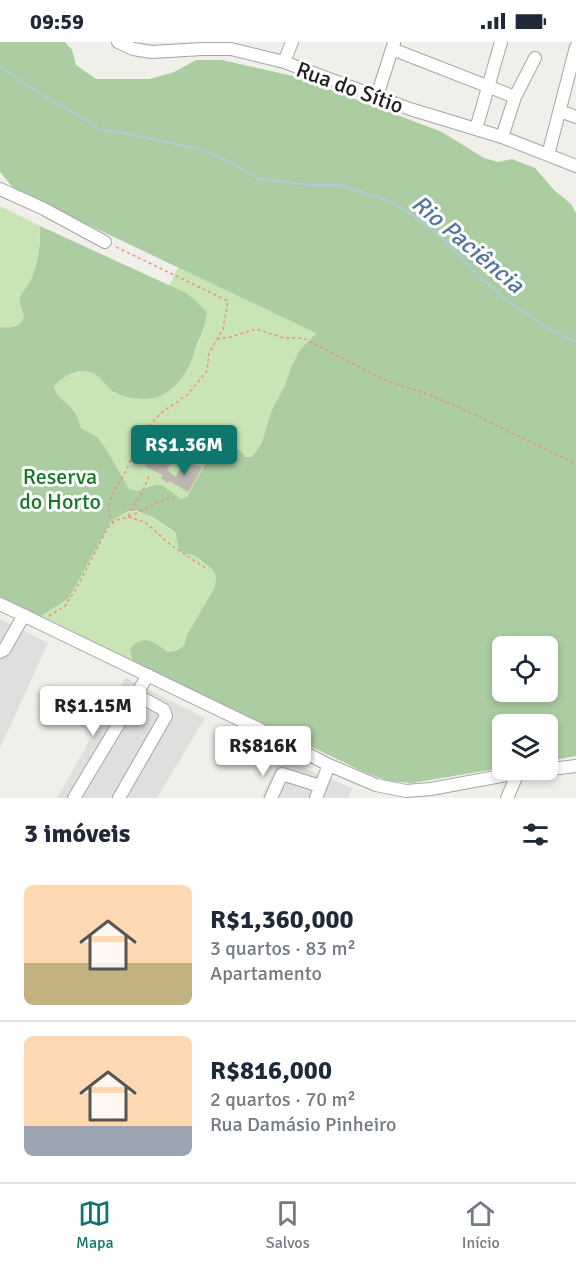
<!DOCTYPE html>
<html lang="pt">
<meta charset="utf-8">
<style>
:root{--surface:#fff;--page:#f2f2f3;--text:#1f2937;--muted:#747a83;--line:#e0e1e3;--accent:#0f766e}
body{margin:0;font-family:Signika,sans-serif;background:var(--page);color:var(--text);height:100vh;display:flex;flex-direction:column;font-size:22px;white-space:nowrap}
*{box-sizing:border-box;margin:0}
p{font-size:20px;color:var(--muted)}
.icon{flex:none;width:33px;height:33px;fill:none;stroke:currentColor;stroke-width:2;stroke-linecap:round;stroke-linejoin:round}
.map{position:relative;height:756px;overflow:hidden}
.details{display:flex;flex-direction:column;background:var(--surface);flex:1}
.details>*{flex:none}
.fabs{position:absolute;left:492px;top:594px;display:grid;gap:12px}
.fabs a{display:grid;place-items:center;width:66px;height:66px;border-radius:9px;background:var(--surface);box-shadow:0 3px 9px #0003;font-size:30px}
.price{position:absolute;translate:-50% -51px;padding:0 14px;border-radius:6px;background:#fff;color:#222;font-size:20px;line-height:39px;filter:drop-shadow(0 2px 3px #0008)}
.price::after{content:'';position:absolute;left:50%;top:36px;width:18px;height:14px;margin-left:-9px;background:inherit;clip-path:polygon(0 0,100% 0,50% 100%)}
.price.active{background:var(--accent);color:#fff}
ul{padding:0;list-style:none}
li{display:flex;align-items:center;gap:18px;height:150px;padding:0 24px}
li+li{border-top:2px solid var(--line)}
li span{display:grid;place-items:center;flex:none;width:168px;height:120px;border-radius:9px;color:#555}
li>.icon{margin-inline-start:auto}
span .icon{width:72px;height:72px;fill:#fffc;stroke-width:1}
li b{font-size:26px}
h2{display:flex;justify-content:space-between;align-items:center;height:72px;padding:0 24px;font-size:26px}
.status{display:flex;justify-content:space-between;align-items:center;height:42px;padding:0 30px;background:var(--surface);direction:ltr}
.status svg{height:16px;fill:currentColor}
.dock{display:flex;justify-content:space-around;align-items:center;height:84px;border-top:2px solid var(--line);background:var(--surface);font-size:16px;color:var(--muted)}
.dock a{display:grid;justify-items:center;gap:3px}
.dock .active{color:var(--accent)}
.map>svg:first-child{display:block}
</style>
<div class="status"><b>09:59</b><svg viewBox="0 0 49 12"><path d="M0 12V9h3v3zM5 12V6h3v6zM10 12V3h3v9zM15 12V0h3v12zM26 1h20v11H26zM47 4h2v5h-2z"/></svg></div>
<div class="map">
<svg width="576" height="756" viewBox="0 0 576 756">
<rect width="100%" height="100%" fill="#f1efe9"/>
<path fill="#dfdfde" d="M0 577 48 601 0 706Z
M125 636 205 676 157 756H57Z
M280 716 352 746 349 756H261Z"/>
<path fill="#c9e5b5" d="M0 164 40 184C40 196 40 209 37 221 33 235 27 247 23 261 22 267 25 274 22 279 17 286 7 286 0 285Z
M178 225 316 290 306 301 291 325 285 343 271 370 262 400 256 410 251 415C241 415 238 406 229 403 226 401 223 402 219 401 209 398 209 389 197 397L196 405 205 422 187 455 181 457 174 453 167 446 155 443 137 449 128 447 106 407 97 395 81 386C79 380 78 373 73 368 65 358 58 360 54 345L59 338 67 332 87 329 97 332 115 352 191 321C196 304 206 288 207 270L194 257 169 244Z
M128 469C146 469 160 481 175 491L179 508 185 512 194 513 213 528 216 535V545L187 593 184 604C168 614 149 609 130 608L133 619 41 574 69 556 111 479Z"/>
<path fill="#accca2" fill-rule="evenodd" d="M0 0H65L72 8 76 23 96 37H150L174 30 196 18H222L297 35 442 90 484 116 498 120 512 117 535 126 554 148 571 162 576 171V714L548 719V682H502V726L412 741 388 739 364 730 133 619 130 608C142 590 155 601 168 610L177 608 184 604 187 593 215 545 216 535 213 528 194 513 185 512 179 508 175 490 152 475 137 469H128L111 479 69 556 41 574 0 555V285C7 286 17 286 22 279 27 271 18 264 20 256 21 251 27 245 30 240 38 223 41 203 40 184L184 250 194 257 207 270C206 283 201 293 196 305 194 310 193 317 190 322 174 354 152 364 118 352 106 348 102 332 90 330 76 327 62 334 54 345 59 360 65 357 73 368 78 373 79 380 81 386L97 395 106 407 129 447 137 449 155 443H162L181 457 187 455 205 422 196 405 197 397C209 389 209 398 219 401 224 403 225 401 230 402 236 404 241 410 246 415H251L256 410 262 400 271 370 285 343 291 325 300 308 316 291 15 148 0 130ZM502 604H548V650H502Z"/>
<g fill="none" stroke-linecap="round" stroke-linejoin="round">
<path stroke="#aecdda" stroke-width="2" d="M0 25 42 53 84 77 103 89 120 90 198 107 232 121 259 137 312 143H339L389 159 408 170 438 192 480 235 505 257 549 287 576 300"/>
</g>
<path fill="#beb8b2" stroke="#c1b7ad" stroke-width="1.5" d="M155 407 172 416 164 433 146 424Z
M186 418 201 426 188 449 169 438 168 440 162 436 167 429 176 436Z"/>
<g fill="none" stroke-linecap="round" stroke-linejoin="round">
<g stroke="#a5a5a5" stroke-width="14">
<path id="minor" d="M118 0 133 7 152 10 202 7H231L284 20 410 67 502 95 576 124
M392 7 515 55
M284 20 292 0
M377 54 394 1
M560 69 576 75
M476 87 501 0
M502 95 515 55 535 16
M548 113 576 5
M0 147 44 167 105 200
M0 562 259 687 329 723 376 743 406 749 431 747 518 731 576 724
M0 610 4 608 24 573
M74 756 148 633
M119 756 166 674 164 668 137 653
M271 756 282 732 320 744
M316 756 329 723
M507 756 518 731"/>
</g>
<path stroke="#ed917e" stroke-width="1.5" stroke-dasharray="3 3" stroke-linecap="butt" d="M217 297 230 295 256 287 284 296H303L387 339 430 353 456 364 576 422
M128 474 142 451 150 432
M129 475 158 460 174 455
M113 481 109 473V464L113 450 126 429 141 394 161 371 187 353 207 329 209 311 223 287 228 259 114 204
M49 574 65 564 76 547 104 493 110 483 117 478 128 475 145 480 172 504 207 527"/>
<use href="#minor" stroke="#fff" stroke-width="12"/>
</g>
<g text-anchor="middle" stroke-width="6" stroke-linejoin="round" paint-order="stroke">
<g font-size="22" fill="#212121" stroke="#fff">
<text transform="translate(350 45) rotate(20)" y="8">Rua do Sítio</text>
</g>
<g font-size="22" fill="#177826" stroke="#fff">
<text x="60" y="442">Reserva<tspan x="60" dy="25">do Horto</tspan></text>
</g>
<g font-size="24" font-style="italic" fill="#5375a1" stroke="#fff">
<text transform="translate(468 202) rotate(40)" y="8">Rio Paciência</text>
</g>
</g>
</svg>
<div class="fabs">
<a><svg class="icon" aria-label="locate" viewBox="0 0 24 24"><circle cx="12" cy="12" r="6"/><path d="M12 2v4M12 18v4M2 12h4M18 12h4"/></svg></a>
<a><svg class="icon" aria-label="layers" viewBox="0 0 24 24"><path d="M12 4l9 5-9 5-9-5zM3 14l9 5 9-5"/></svg></a>
</div>
<b class="price active" style="left:184px;top:434px">R$1.36M</b>
<b class="price" style="left:93px;top:695px">R$1.15M</b>
<b class="price" style="left:263px;top:735px">R$816K</b>
</div>
<section class="details">
<h2>3 imóveis<svg class="icon" aria-label="filters" viewBox="0 0 24 24"><path d="M4 7h16M4 17h16"/><circle cx="9" cy="7" r="2"/><circle cx="15" cy="17" r="2"/></svg></h2>
<ul>
<li><span style="background:linear-gradient(#ffd9b3 65%,#c2b280 0)"><svg class="icon" aria-label="home" viewBox="0 0 24 24"><path d="M3 11l9-7 9 7M6 9v11h12V9"/></svg></span><div><b>R$1,360,000</b><p>3 quartos · 83 m²</p><p>Apartamento</p></div></li>
<li><span style="background:linear-gradient(#ffd9b3 75%,#9aa5b1 0)"><svg class="icon" aria-label="home" viewBox="0 0 24 24"><path d="M3 11l9-7 9 7M6 9v11h12V9"/></svg></span><div><b>R$816,000</b><p>2 quartos · 70 m²</p><p>Rua Damásio Pinheiro</p></div></li>
</ul>
</section>
<nav class="dock">
<a class="active"><svg class="icon" aria-label="map" viewBox="0 0 24 24"><path d="M3 6l6-2 6 2 6-2v14l-6 2-6-2-6 2zM9 4v14M15 6v14"/></svg>Mapa</a>
<a><svg class="icon" aria-label="saved" viewBox="0 0 24 24"><path d="M7 4h10v16l-5-4-5 4z"/></svg>Salvos</a>
<a><svg class="icon" aria-label="home" viewBox="0 0 24 24"><path d="M3 11l9-7 9 7M6 9v11h12V9"/></svg>Início</a>
</nav>
